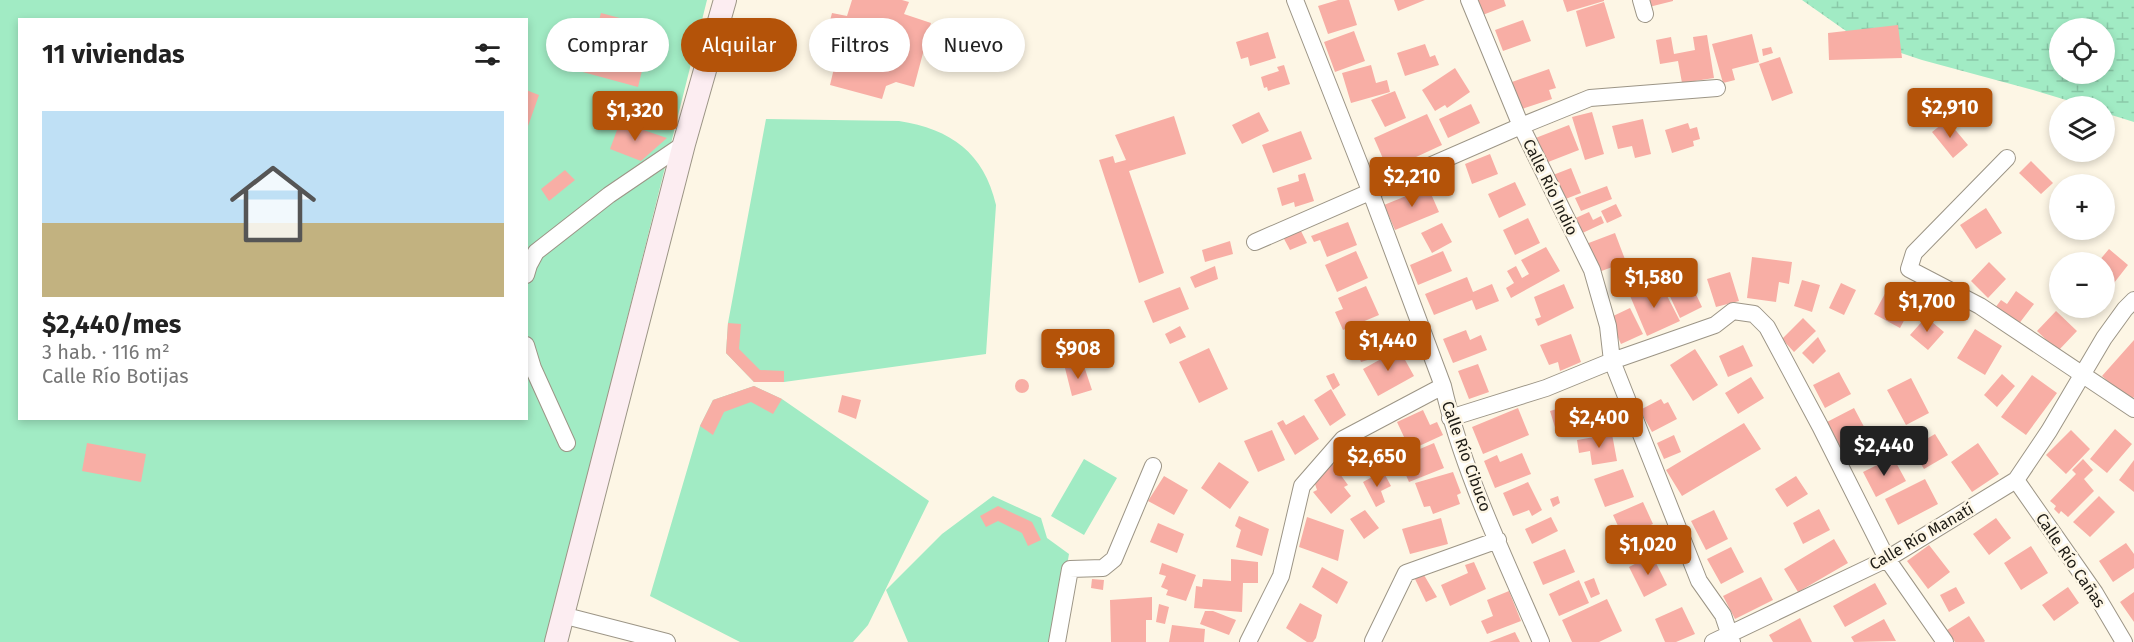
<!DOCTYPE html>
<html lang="es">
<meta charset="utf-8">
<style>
:root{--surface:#fff;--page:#f2f2f2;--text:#222;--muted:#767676;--line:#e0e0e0;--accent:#b45309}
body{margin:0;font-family:"Fira Sans",sans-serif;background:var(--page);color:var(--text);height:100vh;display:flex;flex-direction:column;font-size:22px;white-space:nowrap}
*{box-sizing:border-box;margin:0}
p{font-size:20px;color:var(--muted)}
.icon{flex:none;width:33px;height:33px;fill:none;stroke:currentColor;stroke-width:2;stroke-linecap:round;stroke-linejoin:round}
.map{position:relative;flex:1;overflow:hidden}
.sheet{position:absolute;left:18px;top:18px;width:510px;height:402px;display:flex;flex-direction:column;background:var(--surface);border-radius:0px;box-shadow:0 3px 9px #0003}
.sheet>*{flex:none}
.banner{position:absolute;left:546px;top:18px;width:570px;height:54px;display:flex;gap:12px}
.controls{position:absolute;left:2049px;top:18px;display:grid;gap:12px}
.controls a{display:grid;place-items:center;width:66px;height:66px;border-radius:50%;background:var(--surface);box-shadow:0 3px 9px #0003;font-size:30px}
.price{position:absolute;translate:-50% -51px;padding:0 14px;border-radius:6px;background:var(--accent);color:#fff;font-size:20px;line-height:39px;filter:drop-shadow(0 2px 3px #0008)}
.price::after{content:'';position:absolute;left:50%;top:36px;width:18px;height:14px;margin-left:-9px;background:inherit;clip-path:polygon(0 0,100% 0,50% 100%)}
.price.active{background:#222;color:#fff}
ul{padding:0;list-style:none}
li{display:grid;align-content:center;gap:12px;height:318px;padding:0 24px}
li+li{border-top:2px solid var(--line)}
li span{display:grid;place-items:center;height:186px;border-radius:0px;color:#555}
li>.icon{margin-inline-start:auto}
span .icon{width:108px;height:108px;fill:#fffc;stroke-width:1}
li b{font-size:26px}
h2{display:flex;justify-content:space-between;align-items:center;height:72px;padding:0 24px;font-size:26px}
.tag{padding:0 21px;border-radius:27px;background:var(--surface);box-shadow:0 3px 9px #0003;font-size:21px;line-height:54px}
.tag.active{background:var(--accent);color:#fff}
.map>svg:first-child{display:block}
</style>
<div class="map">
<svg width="2134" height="642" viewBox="0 0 2134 642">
<defs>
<pattern id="wetland-marsh" width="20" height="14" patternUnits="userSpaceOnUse" patternTransform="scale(1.5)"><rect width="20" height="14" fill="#a1ebc4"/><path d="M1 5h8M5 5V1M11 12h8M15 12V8" fill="none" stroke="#8ac9a8"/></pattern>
</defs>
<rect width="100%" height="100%" fill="#fdf6e5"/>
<path fill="url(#wetland-marsh)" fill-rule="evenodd" d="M1802 0H2134V122L2105 113 2104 106H2086L2033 90 1922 60 1856 38ZM2060 28H2104V74H2060Z"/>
<path fill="#a1ebc4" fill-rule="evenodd" d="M0 0H707L546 642H0ZM20 20H526V418H20Z
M766 119 899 121C951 129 984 153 996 205L986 354 784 382H754L726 353 728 323Z
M754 386 782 399 929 501 868 625 853 642H740L650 596 700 426 713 400Z
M1084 459 1117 478 1084 535 1051 516Z
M993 496 1041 518 1047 538 1069 554 1054 642H908L886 590 942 534Z"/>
<path fill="#f8aea5" d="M852 0H902L909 2 904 14 931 23 914 87 896 82 886 86 882 99 830 85 835 64 820 59 832 13 847 16Z
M1338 0H1349L1357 25 1328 34 1318 6Z
M1394 0H1425L1398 11Z
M1474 0H1504L1506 6 1480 16Z
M1563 0H1604V1L1567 12Z
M1647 0H1673V1L1649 7Z
M1604 2 1615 38 1586 47 1576 11Z
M601 13 646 25 644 33 651 34 638 87 579 71 587 29 596 31Z
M1523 20 1531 41 1503 51 1495 30Z
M1898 25 1902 58 1829 60 1828 33Z
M1354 31 1365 61 1335 72 1324 42Z
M1268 32 1276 58 1250 66 1248 57 1241 59 1236 42Z
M1752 34 1759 62 1732 69 1735 80 1723 83 1712 44Z
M1707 35 1714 78 1682 83 1678 61 1660 64 1656 40 1671 37 1674 54 1695 50 1693 37Z
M1425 44 1430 57 1435 55 1439 65 1405 76 1397 53Z
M1771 47 1773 53 1763 56 1762 49Z
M1780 57 1793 93 1772 101 1759 64Z
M1284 65 1290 84 1268 91 1267 87 1264 88 1261 77 1279 71 1277 67Z
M1371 65 1376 83 1387 80 1390 92 1351 103 1342 73Z
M1455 68 1470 92 1447 108 1445 105 1435 111 1422 90Z
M1549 69 1556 88 1549 90 1552 99 1522 109 1512 82Z
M526 90 539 95 527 129H526Z
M1395 91 1406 118 1385 127 1371 100Z
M1471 104 1480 123 1448 138 1439 119Z
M1259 112 1269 131 1242 144 1232 125Z
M1592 112 1604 154 1585 160 1572 117Z
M1427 114 1442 145 1388 170 1374 138Z
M1174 116 1186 154 1129 171 1164 273 1139 283 1099 160 1113 156 1115 163 1126 160 1115 135Z
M1643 119 1651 154 1635 158 1632 146 1618 149 1612 126Z
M1947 120 1968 145 1953 158 1932 132Z
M620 122 667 138 641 161 610 149Z
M1688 123 1690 129 1697 127 1700 139 1693 141 1694 146 1672 153 1665 130Z
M1569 125 1579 150 1543 164 1533 139Z
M1301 131 1312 159 1273 173 1262 145Z
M1490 154 1498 174 1472 184 1465 164Z
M2031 161 2053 183 2041 194 2019 173Z
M1571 168 1581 193 1563 200 1553 175Z
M565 170 575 180 549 201 541 189Z
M1305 173 1314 201 1295 207 1294 202 1282 206 1277 188 1299 181 1298 175Z
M1515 182 1526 205 1499 218 1488 194Z
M1607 186 1612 199 1581 211 1575 198Z
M1428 187 1439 212 1395 230 1384 205Z
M1616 204 1622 216 1607 223 1601 211Z
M1986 208 2002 233 1976 249 1960 225Z
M1589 212 1593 220 1601 216 1604 223 1576 236 1569 221Z
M1528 218 1540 243 1515 255 1503 230Z
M1348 222 1357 245 1327 257 1320 240 1314 242 1311 236Z
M1442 223 1452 242 1432 253 1421 233Z
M1300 229 1307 243 1290 250 1283 237Z
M1615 233 1626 262 1596 273 1586 244Z
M1230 241 1233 254 1205 262 1202 250Z
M1546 247 1560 271 1511 298 1506 288 1514 283 1507 271 1516 266 1522 278 1529 274 1521 260Z
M2109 249 2128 265 2107 292 2104 290V262H2098Z
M1356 251 1368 278 1337 292 1325 265Z
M1443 251 1452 271 1418 285 1410 265Z
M1752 257 1792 262 1789 284 1779 282 1776 302 1747 298Z
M1676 260 1679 266 1683 264 1688 274 1664 285 1657 270Z
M1989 262 2006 279 1988 298 1971 281Z
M1215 266 1218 279 1195 288 1190 277Z
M1730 272 1739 301 1716 307 1707 279Z
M1467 277 1473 292 1492 284 1499 301 1476 310 1472 300 1434 315 1425 294Z
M1688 277 1702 307 1680 318 1666 288Z
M1802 280 1820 285 1812 312 1794 306Z
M1841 283 1856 290 1844 315 1829 308Z
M1564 284 1574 308 1538 326 1535 319 1541 317 1534 297Z
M1366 286 1379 315 1343 330 1335 312 1343 309 1338 298Z
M1641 286 1645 294 1662 286 1680 321 1647 336 1628 291Z
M1180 287 1189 309 1153 323 1144 301Z
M1888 288 1914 302 1900 328 1874 314Z
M2016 291 2034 304 2018 325 1995 308 2001 300 2007 304Z
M1630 308 1643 334 1621 344 1609 318Z
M2056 311 2077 331 2058 351 2037 331Z
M1926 317 1944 332 1928 350 1910 335Z
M1803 318 1816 331 1794 352 1782 339Z
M728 323 741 324 739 349 760 370 784 371V382H754L726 353Z
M1378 324 1386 344 1371 350 1374 358 1361 362 1359 357 1356 358 1347 335Z
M1180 326 1186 337 1170 344 1165 334Z
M1975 329 2002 346 1985 375 1957 358Z
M1466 330 1470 340 1481 335 1487 350 1453 363 1443 339Z
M1571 334 1581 362 1560 371 1558 362 1549 365 1540 345Z
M1818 337 1826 351 1813 364 1802 353Z
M2134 340V397L2130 401 2102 376Z
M1743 345 1753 366 1728 377 1719 356Z
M1209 348 1228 389 1199 403 1179 362Z
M1399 349 1414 376 1378 396 1363 369Z
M1695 349 1718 385 1693 401 1670 365Z
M1083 363 1092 390 1072 396 1065 368Z
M1478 364 1489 392 1469 399 1458 371Z
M1839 372 1851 394 1825 408 1813 385Z
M1334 373 1340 385 1333 390 1326 376Z
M2002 374 2015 386 1997 407 1984 395Z
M2032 375 2057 393 2026 435 2001 417Z
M1751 377 1764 398 1738 414 1725 393Z
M1911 378 1929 413 1906 425 1887 390Z
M1015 386a7 7 0 1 1 14 0a7 7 0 1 1-14 0Z
M754 386 782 399 773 414 751 402 724 412 713 435 700 426 713 400Z
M1331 389 1346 415 1330 426 1314 400Z
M842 395 861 400 856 419 838 412Z
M1590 399 1598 426 1558 437 1550 411Z
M1661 399 1664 404 1668 402 1677 419 1652 432 1640 410Z
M1518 408 1529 435 1483 454 1472 427Z
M1854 408 1870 438 1843 452 1827 422Z
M1423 410 1430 425 1437 422 1443 435 1406 452 1400 439 1404 437 1397 422Z
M1304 415 1319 439 1295 455 1277 423 1283 420 1286 425Z
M1744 423 1761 449 1682 496 1666 470Z
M2115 429 2132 444 2107 473 2090 459Z
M1272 430 1285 460 1258 472 1244 441Z
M2071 430 2090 449 2066 474 2046 455Z
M1612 434 1617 461 1592 465 1590 451 1579 453 1577 440Z
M1935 434 1948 455 1924 469 1911 448Z
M1674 435 1681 452 1664 459 1657 443Z
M87 443 146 454 141 482 82 471Z
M1434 443 1444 468 1409 482 1401 464 1411 460 1408 454Z
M1978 443 1999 474 1972 492 1951 462Z
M1522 453 1531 474 1495 488 1484 461 1497 455 1500 462Z
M1893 457 1906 481 1876 497 1863 472Z
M2083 459 2093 470 2084 479 2094 491 2068 517 2061 511 2059 514 2054 509 2056 506 2050 501 2076 474 2072 470Z
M2134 460V492L2119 480Z
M1219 462 1249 482 1230 509 1201 488Z
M1332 463 1348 485 1344 487 1351 496 1331 514 1313 492 1317 490 1314 481Z
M1623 469 1634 497 1605 507 1594 479Z
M1383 471 1391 486 1381 491 1385 502 1376 507 1363 482Z
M1453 472 1461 493 1457 495 1460 504 1433 514 1430 506 1424 507 1415 483Z
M1164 476 1188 490 1174 515 1148 501Z
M1796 476 1808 494 1787 507 1775 489Z
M1925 479 1938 504 1898 525 1885 499Z
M1528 482 1542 510 1532 516 1529 510 1513 516 1503 493Z
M1558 496 1560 503 1553 507 1550 499Z
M2099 496 2115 512 2090 537 2073 522Z
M1643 502 1653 524 1623 537 1613 515Z
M998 506 1032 522 1041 540 1028 546 1022 533 998 521 986 527 980 516Z
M1819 509 1830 530 1803 544 1793 523Z
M1365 510 1379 528 1364 539 1350 519Z
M1714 510 1728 539 1706 550 1691 521Z
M1239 516 1269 529 1262 556 1236 547 1241 530 1235 526Z
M1307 517 1344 530 1338 561 1299 547Z
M1551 517 1558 531 1532 544 1525 529Z
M1441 518 1448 544 1410 554 1402 529Z
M1996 518 2011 538 1989 555 1973 534Z
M1158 523 1184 534 1177 553 1150 542Z
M1834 539 1848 563 1798 592 1784 569Z
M2126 543 2134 554V568L2113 582 2099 561Z
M1929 545 1950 572 1928 589 1907 561Z
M2031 546 2048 573 2021 590 2004 563Z
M1731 547 1744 572 1721 584 1707 559Z
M1565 549 1575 572 1543 585 1533 562Z
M1652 555 1667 585 1644 597 1629 567Z
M1231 559 1258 562V583H1243L1242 612 1194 608 1196 586 1202 587 1203 579 1231 581Z
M1474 562 1486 589 1450 606 1441 585 1468 573 1465 565Z
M1162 563 1196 575 1186 601 1166 595 1168 590 1161 587 1166 576 1159 574Z
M1322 567 1348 582 1337 604 1312 587Z
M1424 575 1437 597 1426 602 1415 579Z
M1761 577 1773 600 1735 619 1723 596Z
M1594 578 1600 594 1591 598 1584 582Z
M1092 579 1104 580 1103 590 1091 588Z
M1579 580 1589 603 1559 616 1549 594Z
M1875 583 1887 604 1845 627 1833 606Z
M1956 587 1965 603 1949 612 1940 595Z
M2068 587 2079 603 2054 621 2042 605Z
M1509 591 1521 621 1487 634 1481 621 1493 616 1487 600Z
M2134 592V622L2120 602Z
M1152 597V620H1146V642H1111L1110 600Z
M1607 599 1622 631 1599 642H1572L1562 620Z
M1300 603 1322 615 1316 638 1313 642H1307L1286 628Z
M1159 604 1169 607 1165 624 1156 622Z
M1682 607 1695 634 1676 642H1665L1655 619Z
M1205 611H1213L1236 620 1229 635 1200 624Z
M1969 616 1985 641 1984 642H1955L1947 630Z
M1800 618 1812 642H1773L1769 635Z
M1884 619 1896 641 1854 642 1851 637Z
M1172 625 1205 629 1204 642H1169Z
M1515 632 1520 642H1489Z"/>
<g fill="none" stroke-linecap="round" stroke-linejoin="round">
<g stroke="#9c9586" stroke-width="18">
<path id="street" d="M1295 0 1371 193 1443 386C1463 473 1506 560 1541 642
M1469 0 1521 126 1592 270 1608 326 1612 361 1699 581 1723 615 1732 642
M1641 0 1645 14
M2007 158 1914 253 1909 269 1980 306 2134 409
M1255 242 1521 126 1590 98 1717 88
M526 275 529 265 536 252 609 195 684 144
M526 345 533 368 567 443
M1450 418 1546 388 1612 361 1715 325 1733 311 1754 314 1767 327 1820 426 1887 559 1945 642
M2016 480 2095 593 2124 642
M562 615 667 642
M1373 641 1406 573 1498 540
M1057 642 1070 569 1103 568 1114 559 1153 466
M1248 642 1281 576 1302 486 1343 439 1443 386
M1713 642 1887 559 2016 480 2049 431 2104 338 2125 309 2134 300"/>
</g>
<g stroke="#9c9586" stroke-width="24">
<path id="secondary" d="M556 642 684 144 725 0"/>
</g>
<use href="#street" stroke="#fff" stroke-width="16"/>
<use href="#secondary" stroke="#fcedf1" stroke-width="22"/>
</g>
<g text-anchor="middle" stroke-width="5" stroke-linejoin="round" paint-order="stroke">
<g font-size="16" fill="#1e1c16" stroke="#fdf6e5">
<text transform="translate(1551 187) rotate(64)" y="6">Calle Río Indio</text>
<text transform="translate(1467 456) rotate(70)" y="6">Calle Río Cibuco</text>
<text transform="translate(1921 536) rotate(-30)" y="6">Calle Río Manatí</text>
<text transform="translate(2071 560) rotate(56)" y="6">Calle Río Cañas</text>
</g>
</g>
</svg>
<div class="controls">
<a><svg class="icon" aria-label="locate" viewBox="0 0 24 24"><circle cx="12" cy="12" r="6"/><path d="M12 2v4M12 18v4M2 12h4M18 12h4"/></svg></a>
<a><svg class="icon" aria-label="layers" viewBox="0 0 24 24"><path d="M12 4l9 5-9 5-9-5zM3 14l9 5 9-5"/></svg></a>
<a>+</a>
<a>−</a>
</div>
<b class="price" style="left:1950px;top:139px">$2,910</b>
<b class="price" style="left:635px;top:142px">$1,320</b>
<b class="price" style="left:1412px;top:208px">$2,210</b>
<b class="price" style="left:1654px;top:309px">$1,580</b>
<b class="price" style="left:1927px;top:333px">$1,700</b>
<b class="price" style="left:1388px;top:372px">$1,440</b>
<b class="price" style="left:1078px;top:380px">$908</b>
<b class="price" style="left:1599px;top:449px">$2,400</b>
<b class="price active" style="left:1884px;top:477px">$2,440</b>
<b class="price" style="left:1377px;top:488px">$2,650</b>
<b class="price" style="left:1648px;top:576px">$1,020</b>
<div class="banner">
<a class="tag">Comprar</a>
<a class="tag active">Alquilar</a>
<a class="tag">Filtros</a>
<a class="tag">Nuevo</a>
</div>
<section class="sheet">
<h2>11 viviendas<svg class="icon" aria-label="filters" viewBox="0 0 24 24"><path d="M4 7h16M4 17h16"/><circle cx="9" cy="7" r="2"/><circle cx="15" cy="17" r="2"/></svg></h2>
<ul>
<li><span style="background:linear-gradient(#bfe0f5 60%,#c2b280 0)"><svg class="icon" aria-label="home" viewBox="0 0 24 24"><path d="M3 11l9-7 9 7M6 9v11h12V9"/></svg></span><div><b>$2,440/mes</b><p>3 hab. · 116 m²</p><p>Calle Río Botijas</p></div></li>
</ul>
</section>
</div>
